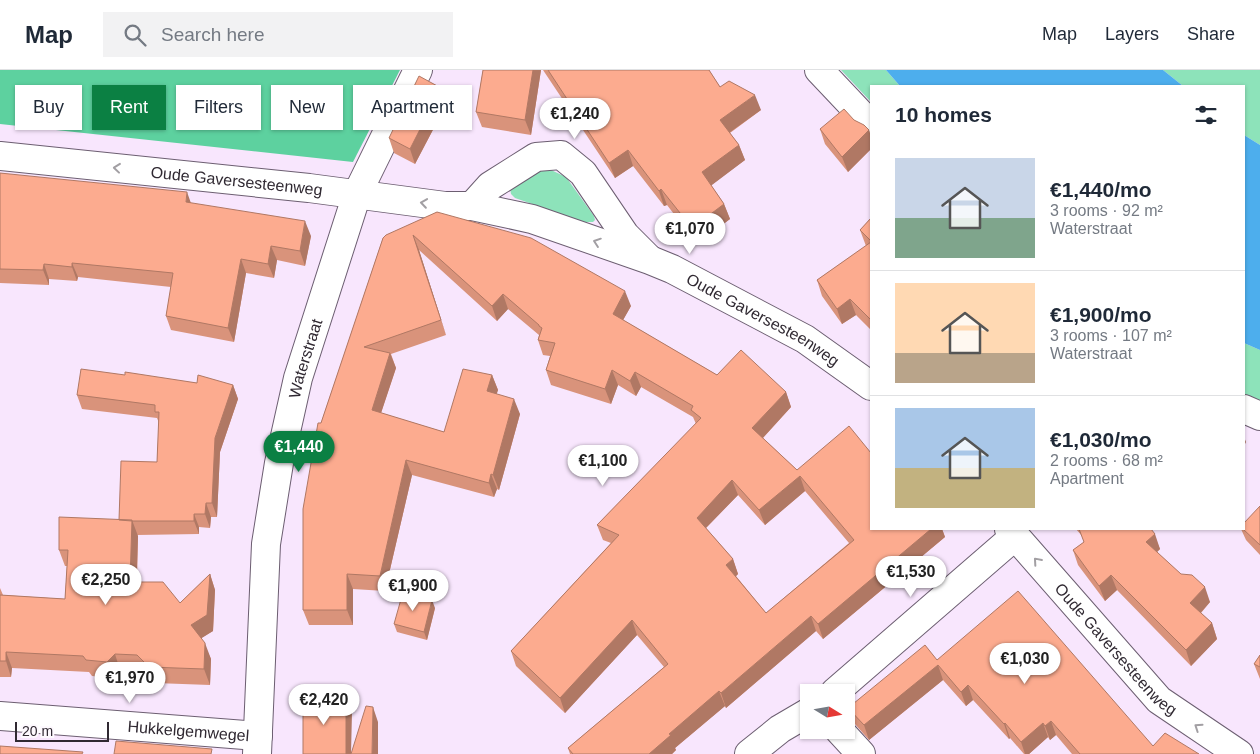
<!DOCTYPE html>
<meta charset="utf-8">
<style>
:root{--surface:#fff;--page:#f2f2f3;--text:#1f2937;--muted:#747a83;--line:#e0e1e3;--accent:#0b8043}
body{margin:0;font-family:Arial,sans-serif;background:var(--page);color:var(--text);height:100vh;display:flex;flex-direction:column;font-size:19px;white-space:nowrap}
*{box-sizing:border-box;margin:0}
p{font-size:16px;color:var(--muted)}
.icon{flex:none;width:28px;height:28px;fill:none;stroke:currentColor;stroke-width:2;stroke-linecap:round;stroke-linejoin:round}
.map{position:relative;flex:1;overflow:hidden}
.side{position:absolute;left:870px;top:15px;width:375px;height:445px;display:flex;flex-direction:column;background:var(--surface);border-radius:0px;box-shadow:0 1px 4px #0004}
.side>*{flex:none}
.top-card{position:absolute;left:15px;top:15px;width:475px;height:45px;display:flex;gap:10px}
.needle{width:32px;rotate:101deg}
.fabs{position:absolute;left:800px;top:614px;display:grid;gap:10px}
.fabs a{display:grid;place-items:center;width:55px;height:55px;border-radius:0px;background:var(--surface);box-shadow:0 1px 4px #0004;font-size:25px}
.scale{position:absolute;left:15px;bottom:12px;width:94px;box-sizing:border-box;padding-left:5px;border:2px solid #302932;border-top:0;font-size:14px;line-height:18px;white-space:nowrap;color:#302932;-webkit-text-stroke:4px #fdf9fe;paint-order:stroke}
.price{position:absolute;translate:-50% -42px;padding:0 11px;border-radius:18px;background:#fff;color:#222;font-size:16px;line-height:32px;filter:drop-shadow(0 1px 2px #0008)}
.price::after{content:'';position:absolute;left:50%;top:30px;width:15px;height:11px;margin-left:-8px;background:inherit;clip-path:polygon(0 0,100% 0,50% 100%)}
.price.current{background:var(--accent);color:#fff}
ul{padding:0;list-style:none}
li{display:flex;align-items:center;gap:15px;height:125px;padding:0 25px}
li+li{border-top:1px solid var(--line)}
li span{display:grid;place-items:center;flex:none;width:140px;height:100px;border-radius:0px;color:#555}
li>.icon{margin-inline-start:auto}
span .icon{width:60px;height:60px;fill:#fffc;stroke-width:1}
li b{font-size:21px}
h2{display:flex;justify-content:space-between;align-items:center;height:60px;padding:0 25px;font-size:21px}
.chip{padding:0 18px;border-radius:0px;background:var(--surface);box-shadow:0 1px 4px #0004;font-size:18px;line-height:45px}
.chip.current{background:var(--accent);color:#fff}
header{display:flex;align-items:center;gap:30px;box-sizing:border-box;height:70px;padding:0 25px;background:var(--surface);border-bottom:1px solid var(--line)}
header strong{font-size:24px}
nav{display:flex;gap:28px;margin-inline-start:auto;font-size:18px}
.search{width:350px;height:45px;background:var(--page);display:flex;align-items:center;gap:12px;box-sizing:border-box;padding:0 18px;border-radius:0px;color:var(--muted);font-size:19px}
.map>svg:first-child{display:block}
</style>
<header>
<strong>Map</strong>
<div class="search"><svg class="icon" aria-label="search" viewBox="0 0 24 24"><circle cx="10" cy="10" r="6"/><path d="M15 15l6 6"/></svg>Search here</div>
<nav><a>Map</a><a>Layers</a><a>Share</a></nav>
</header>
<div class="map">
<svg width="1260" height="684" viewBox="0 0 1260 684">
<rect width="100%" height="100%" fill="#f8e6fd"/>
<path fill="#8de3ba" d="M841 0H886L900 16H871V32Z
M1163 0H1260V75L1244 65V16H1183Z
M551 100 566 107 594 146 595 150 593 152H584L515 128 511 124 510 118 540 101Z
M1244 273 1260 280V334L1244 327Z"/>
<path fill="#5dd19f" d="M0 0H400L353 92 0 54Z"/>
<path fill="#4daeed" d="M886 0H1163L1183 16H900Z
M1244 65 1260 75V280L1244 273Z"/>
<g fill="none" stroke-linecap="round" stroke-linejoin="round">
<g stroke="#6c5e71" stroke-width="30">
<g id="minor">
<path d="M819 0 871 55"/>
<path id="s1" d="M0 86 309 118 445 136H472L532 149 650 190 672 199 805 269 871 316"/>
<path d="M472 136 490 116 536 87 561 85 583 103 625 165 648 188"/>
<path d="M1244 339 1260 346"/>
<path id="s2" d="M1009 459 1159 630 1239 684"/>
<path d="M835 622 1015 466"/>
<path id="s3" d="M0 646 258 666"/>
<path d="M839 660 861 684"/>
<path id="s4" d="M257 684 266 474 279 393 298 308 357 124 418 0"/>
<path d="M749 684 780 659 809 642"/>
</g>
</g>
<use href="#minor" stroke="#fff" stroke-width="28"/>
</g>
<path fill="#d9937b" fill-rule="evenodd" d="M483 0H541L531 65 482 57 476 42Z
M543 0H709L720 17 761 40 730 63 739 75 745 90 711 115 724 134 730 149 697 174 667 135 664 136 633 96 615 108Z
M441 18 447 33 415 94 394 83 389 68Z
M854 50 869 60 871 67V79L848 102 825 74 820 59Z
M0 103 191 133 311 166 305 196 277 190 274 208 246 203 234 272 171 260 166 246 171 217 78 207 77 211 49 209V215L0 213Z
M437 142 631 236 623 250 717 305 786 322 791 337 763 368 797 400 871 459H942L945 467 823 569 816 561 726 638 725 636 675 678 676 680 672 684H570L568 678 664 597 637 565 565 643 516 596 511 581 611 473 603 470 597 455 696 354 693 347 641 317 636 326 618 315 611 334 551 315 546 300 550 286 543 285 538 270 539 265 508 239 497 251 419 180 446 265 391 284 396 298 381 343 444 362 492 305 498 320 496 324 520 344 499 420 497 419 494 427 412 405 385 521 353 519V555H309L303 540 321 353 383 168ZM805 421 849 473 766 543 736 506 738 504 733 489 706 458 738 425 765 455Z
M871 148V260L856 245 842 254 822 226 817 210 866 176 860 160Z
M125 305 197 313 233 315 238 329 220 382 217 447H211L210 458 199 457V464L137 465 138 466 137 512 180 533 210 504 215 520 213 561 201 568 211 589 210 615 155 613 143 601 120 600 113 608 92 606 89 602 12 598 11 607H0V518L3 525 65 529 67 496H65L59 480 119 450 157 392 159 353 157 348 82 339 77 325Z
M1260 436V485L1246 470 1241 459H1244Z
M1076 459H1151L1160 479 1157 482 1210 532 1201 543 1212 553 1217 569 1191 596 1117 520 1105 531 1078 495 1073 480 1084 472 1082 466Z
M435 538 427 570 397 562 394 554Z
M1260 585V609L1254 594Z
M937 590 1153 676 1199 684H1072L1056 665 1050 670 1048 667 1029 684H1024L1010 668 1009 669 973 630 966 636 943 610 869 670 854 653 848 638Z"/>
<path fill="#b07864" d="M533 0H541L531 65 525 50Z
M441 18 447 33 415 94 410 79Z
M755 25 761 40 726 65 720 50Z
M869 60 871 67V79L848 102 842 87Z
M739 75 745 90 708 118 702 102Z
M628 80 633 96 615 108 609 93Z
M661 119 667 135 664 136 659 121Z
M187 122 192 136 186 132Z
M724 134 730 149 697 174 692 158Z
M305 151 311 166 305 196 300 181Z
M413 165 419 180 446 265 441 250Z
M271 176 277 190 274 208 268 194Z
M241 189 246 203 234 272 228 258Z
M72 193 78 207 77 211 72 197Z
M44 194 49 209V215L43 200Z
M625 221 631 236 618 259 613 244Z
M503 224 508 239 497 251 492 236Z
M850 229 856 245 842 254 837 239Z
M390 283 396 298 377 355 372 340Z
M612 300 618 315 611 334 605 319Z
M635 302 641 317 636 326 630 311Z
M492 305 498 320 493 336 487 321Z
M233 315 238 329 220 382 217 447 212 433 215 368Z
M786 322 791 337 758 373 752 358Z
M514 329 520 344 499 420 493 405Z
M1244 367 1246 372 1244 376Z
M406 390 412 405 385 521 380 506Z
M491 404 497 419 494 427 489 413Z
M800 406 805 421 765 455 759 440Z
M732 410 738 425 702 462 697 448Z
M206 433 211 447 210 458 205 444Z
M194 444 199 457V464L194 451Z
M132 450 138 466 136 528 130 512Z
M931 459H942L945 467 823 569 818 554Z
M1155 464 1160 479 1152 487 1146 472Z
M733 489 738 504 732 510 726 495Z
M210 504 215 520 213 561 197 571 191 555Z
M347 504 353 519V555L347 540Z
M1111 505 1117 520 1105 531 1099 516Z
M1205 517 1210 532 1196 548 1190 533Z
M432 530 435 538 427 570 424 562Z
M811 546 816 561 726 638 721 623Z
M632 550 637 565 565 643 560 628Z
M1212 553 1217 569 1191 596 1186 580Z
M205 573 211 589 210 615 204 599Z
M6 582 12 598 11 607 6 591Z
M115 584 120 600 113 608 107 592Z
M938 595 943 610 869 670 864 655Z
M968 615 973 630 966 636 961 622Z
M719 621 725 636 675 678 676 680 672 684H649L669 664Z
M346 628 352 642 351 684H346Z
M373 637 378 652V684H372Z
M1051 651 1056 665 1050 670 1045 656Z
M1005 653 1010 668 1009 669 1004 654Z
M1043 653 1048 667 1029 684H1025L1021 672Z"/>
<path fill="#fcab8f" stroke="#b07864" fill-rule="evenodd" d="M483 0H533L525 50 476 42Z
M548 0H709L720 17 729 11 755 25 720 50 739 75 702 102 724 134 692 158 661 119 659 121 628 80 609 93Z
M419 6 441 18 410 79 389 68Z
M844 39 854 50 864 55 869 60 842 87 820 59Z
M0 103 187 122 186 132 305 151 300 181 271 176 268 194 241 189 228 258 166 246 173 203 72 193V197L44 194 43 200 0 199Z
M437 142 531 168 625 221 613 244 717 305 741 280 786 322 752 358 797 400 849 356 871 383V459H931L818 554 811 546 721 623 719 621 669 664 671 665 649 684H573L568 678 668 594 632 550 560 628 511 581 619 465 597 455 701 348 691 340 693 336 635 302 630 311 612 300 605 319 546 300 555 273 538 270 542 258 539 256V255L503 224 492 236 413 165 441 250 364 277 390 283 372 340 444 362 463 299 492 305 487 321 514 329 493 405 491 404 489 413 406 390 380 506 347 504V540H303V439L318 353H321L383 168 386 165ZM800 406 854 470 766 543 726 495 733 489 697 448 732 410 759 440Z
M871 148V171L860 160Z
M871 172V250L850 229 837 239 817 210Z
M81 299 125 305V302L197 313 198 305 233 315 215 368 212 433H206L205 444H194V451H132L119 450 121 391 157 392 159 342H155V335L77 325Z
M1260 436V475L1243 459 1244 453Z
M59 447 132 450 130 512H163L180 533 210 504 207 545 191 555 205 573 204 599 149 597 137 585 115 584 107 592 86 590 83 586 6 582V591H0V525L65 529 68 480H59Z
M1079 459H1151L1155 464 1146 472 1181 504 1192 505 1205 517 1190 533 1212 553 1186 580 1111 505 1099 516 1073 480 1084 472Z
M1018 521 1153 676 1165 663 1199 684H1080L1051 651 1045 656 1043 653 1021 672 1005 653 1004 654 968 615 961 622 938 595 864 655 848 638 925 575 937 590Z
M403 522 432 530 424 562 394 554Z
M1260 585V597L1254 594Z
M303 627 346 628V684H303Z
M366 636 373 637 372 684H351Z
M116 671 212 679 211 684H114Z
M0 676 83 682 82 684H0Z"/>
<defs><path id="oneway-chevron" d="M-2-3.5L2.5 0L-2 3.5" fill="none" stroke-width="1.6" stroke-linecap="round" stroke-linejoin="round" transform="scale(1.25)"/></defs>
<g stroke="#a29fa3">
<use href="#oneway-chevron" transform="translate(117 98) rotate(-174)"/>
<use href="#oneway-chevron" transform="translate(424 133) rotate(-172)"/>
<use href="#oneway-chevron" transform="translate(597 172) rotate(-161)"/>
<use href="#oneway-chevron" transform="translate(1037 491) rotate(-131)"/>
<use href="#oneway-chevron" transform="translate(1198 657) rotate(-146)"/>
</g>
<g text-anchor="middle" stroke-width="5" stroke-linejoin="round" paint-order="stroke">
<g font-size="16" fill="#302932" stroke="#fdf9fe">
<text dy="6" stroke="none"><textPath href="#s1" startOffset="238">Oude Gaversesteenweg</textPath></text>
<text dy="6" stroke="none"><textPath href="#s1" startOffset="789">Oude Gaversesteenweg</textPath></text>
<text dy="6" stroke="none"><textPath href="#s4" startOffset="400">Waterstraat</textPath></text>
<text dy="6" stroke="none"><textPath href="#s2" startOffset="161">Oude Gaversesteenweg</textPath></text>
<text dy="6" stroke="none"><textPath href="#s3" startOffset="189">Hukkelgemwegel</textPath></text>
</g>
</g>
</svg>
<div class="fabs">
<a><svg class="needle" viewBox="-14 -14 28 28"><path d="M0-13l5 13h-10z" fill="#e53935"/><path d="M0 13l5-13h-10z" fill="#747a83"/></svg></a>
</div>
<div class="scale">20 m</div>
<b class="price" style="left:575px;top:70px">€1,240</b>
<b class="price" style="left:690px;top:185px">€1,070</b>
<b class="price current" style="left:299px;top:403px">€1,440</b>
<b class="price" style="left:603px;top:417px">€1,100</b>
<b class="price" style="left:911px;top:528px">€1,530</b>
<b class="price" style="left:106px;top:536px">€2,250</b>
<b class="price" style="left:413px;top:542px">€1,900</b>
<b class="price" style="left:1025px;top:615px">€1,030</b>
<b class="price" style="left:130px;top:634px">€1,970</b>
<b class="price" style="left:324px;top:656px">€2,420</b>
<div class="top-card">
<a class="chip">Buy</a>
<a class="chip current">Rent</a>
<a class="chip">Filters</a>
<a class="chip">New</a>
<a class="chip">Apartment</a>
</div>
<section class="side">
<h2>10 homes<svg class="icon" aria-label="filters" viewBox="0 0 24 24"><path d="M4 7h16M4 17h16"/><circle cx="9" cy="7" r="2"/><circle cx="15" cy="17" r="2"/></svg></h2>
<ul>
<li><span style="background:linear-gradient(#c9d6e8 60%,#7fa58c 0)"><svg class="icon" aria-label="home" viewBox="0 0 24 24"><path d="M3 11l9-7 9 7M6 9v11h12V9"/></svg></span><div><b>€1,440/mo</b><p>3 rooms · 92 m²</p><p>Waterstraat</p></div></li>
<li><span style="background:linear-gradient(#ffd9b3 70%,#b9a48a 0)"><svg class="icon" aria-label="home" viewBox="0 0 24 24"><path d="M3 11l9-7 9 7M6 9v11h12V9"/></svg></span><div><b>€1,900/mo</b><p>3 rooms · 107 m²</p><p>Waterstraat</p></div></li>
<li><span style="background:linear-gradient(#a9c7e8 60%,#c2b280 0)"><svg class="icon" aria-label="home" viewBox="0 0 24 24"><path d="M3 11l9-7 9 7M6 9v11h12V9"/></svg></span><div><b>€1,030/mo</b><p>2 rooms · 68 m²</p><p>Apartment</p></div></li>
</ul>
</section>
</div>
